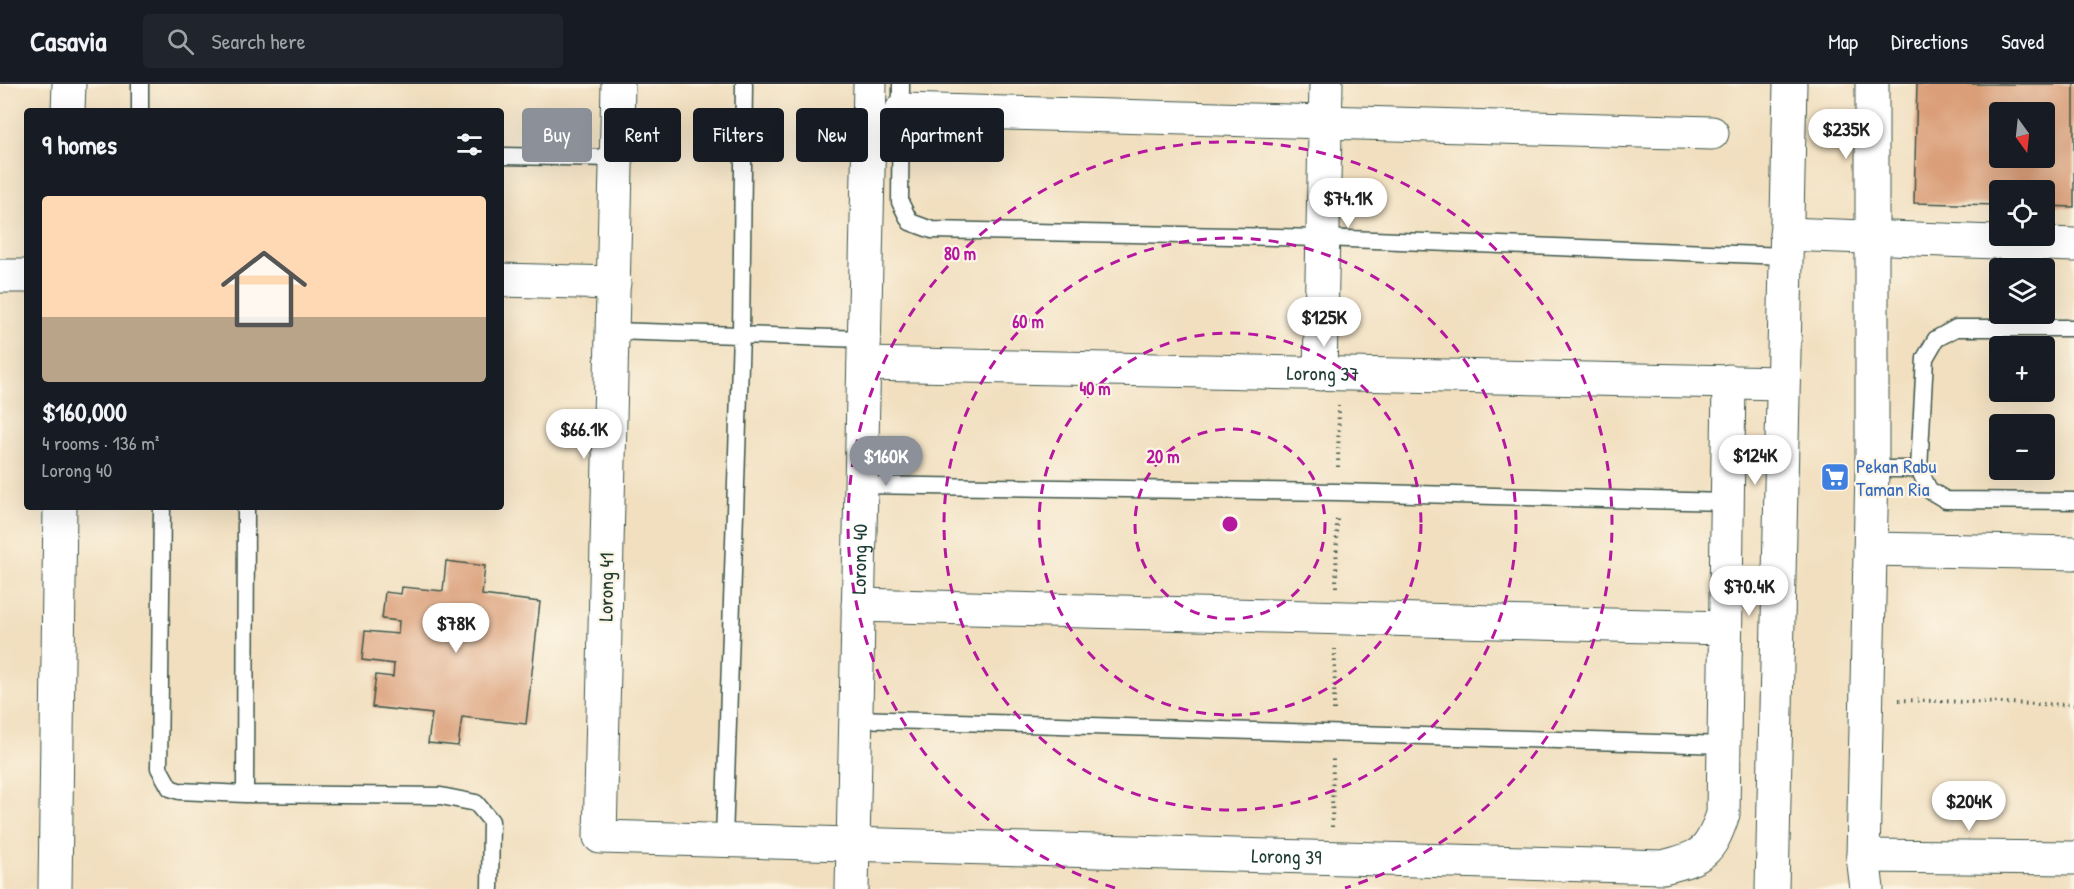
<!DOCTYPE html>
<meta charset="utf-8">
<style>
:root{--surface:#171b24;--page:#20242c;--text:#f1f3f6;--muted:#9ea1a6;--line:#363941;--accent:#8c9099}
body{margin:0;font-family:"Patrick Hand",sans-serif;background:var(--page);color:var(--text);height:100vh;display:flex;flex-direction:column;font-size:22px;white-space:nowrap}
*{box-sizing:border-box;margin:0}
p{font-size:20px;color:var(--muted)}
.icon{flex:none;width:33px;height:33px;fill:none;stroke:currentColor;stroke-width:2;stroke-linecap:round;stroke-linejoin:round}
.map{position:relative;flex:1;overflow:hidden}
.details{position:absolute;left:24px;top:24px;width:480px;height:402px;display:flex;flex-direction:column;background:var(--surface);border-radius:6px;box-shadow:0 6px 24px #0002}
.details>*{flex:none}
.banner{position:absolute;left:522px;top:24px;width:570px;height:54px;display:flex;gap:12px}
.needle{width:39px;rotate:165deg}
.buttons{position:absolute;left:1989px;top:18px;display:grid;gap:12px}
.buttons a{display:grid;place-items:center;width:66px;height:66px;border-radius:6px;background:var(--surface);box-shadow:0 6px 24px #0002;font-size:30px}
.price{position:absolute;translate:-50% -51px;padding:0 14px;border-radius:21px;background:#fff;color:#222;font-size:20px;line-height:39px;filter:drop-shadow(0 2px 3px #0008)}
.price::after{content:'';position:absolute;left:50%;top:36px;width:18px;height:14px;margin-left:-9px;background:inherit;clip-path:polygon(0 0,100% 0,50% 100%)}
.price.current{background:var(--accent);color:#fff}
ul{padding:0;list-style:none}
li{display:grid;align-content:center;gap:12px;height:318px;padding:0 18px}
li+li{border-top:2px solid var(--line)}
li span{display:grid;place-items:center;height:186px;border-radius:6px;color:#555}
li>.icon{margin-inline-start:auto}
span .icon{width:108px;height:108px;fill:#fffc;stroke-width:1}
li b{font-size:26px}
h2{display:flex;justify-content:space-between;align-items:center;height:72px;padding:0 18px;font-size:26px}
.pill{padding:0 21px;border-radius:6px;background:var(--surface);box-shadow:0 6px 24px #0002;font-size:21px;line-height:54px}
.pill.current{background:var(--accent);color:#fff}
header{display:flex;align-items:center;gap:36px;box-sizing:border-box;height:84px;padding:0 30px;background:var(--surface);border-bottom:2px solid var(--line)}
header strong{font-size:28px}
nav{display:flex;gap:33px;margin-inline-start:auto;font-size:21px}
.search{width:420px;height:54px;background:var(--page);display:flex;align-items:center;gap:15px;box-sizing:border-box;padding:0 21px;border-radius:6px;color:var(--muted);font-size:22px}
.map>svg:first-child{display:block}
</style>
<header>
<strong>Casavia</strong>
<div class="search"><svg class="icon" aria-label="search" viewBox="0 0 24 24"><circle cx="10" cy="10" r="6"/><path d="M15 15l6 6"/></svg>Search here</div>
<nav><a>Map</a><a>Directions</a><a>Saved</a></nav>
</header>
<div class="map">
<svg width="2074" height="805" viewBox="0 0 2074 805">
<rect width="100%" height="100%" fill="#fcf5e5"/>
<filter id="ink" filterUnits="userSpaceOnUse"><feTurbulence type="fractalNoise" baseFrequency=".0167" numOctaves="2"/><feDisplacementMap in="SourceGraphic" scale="12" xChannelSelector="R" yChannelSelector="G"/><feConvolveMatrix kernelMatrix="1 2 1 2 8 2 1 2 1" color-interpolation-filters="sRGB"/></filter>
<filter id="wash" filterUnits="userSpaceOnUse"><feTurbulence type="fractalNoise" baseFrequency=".008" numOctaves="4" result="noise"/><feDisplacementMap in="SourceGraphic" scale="24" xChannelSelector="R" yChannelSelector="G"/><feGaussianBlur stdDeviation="1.35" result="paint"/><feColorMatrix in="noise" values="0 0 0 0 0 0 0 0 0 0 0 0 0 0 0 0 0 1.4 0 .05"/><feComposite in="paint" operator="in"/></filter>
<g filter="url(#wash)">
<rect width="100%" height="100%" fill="#f1dfbf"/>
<g id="blocks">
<path fill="#da9e78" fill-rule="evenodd" d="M1917 0H2074V123L2044 122V106H2000V121L1914 119ZM2000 28H2044V74H2000Z
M446 477 485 482 482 511 540 518 526 640 462 633 458 662 428 659 432 630 372 623 376 591 393 593 394 580 362 576 365 547 398 550 399 537 382 535 385 508 401 510 402 503 443 507Z"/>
</g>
</g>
<g filter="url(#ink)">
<use href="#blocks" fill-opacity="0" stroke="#3e5549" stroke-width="1.5"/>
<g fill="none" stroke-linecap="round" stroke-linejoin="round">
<g stroke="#3e5549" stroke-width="19">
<path id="lane" d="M901 0 900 118 910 138 932 146 1323 154 1785 172
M140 27V0
M501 72 616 74
M612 247 864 255
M1872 385H1919L1925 274 1936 255 1956 244H2074
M1919 385 1929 406 1946 416 2074 417
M861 401 1338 408 1725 418
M162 423 159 684 170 704 179 707 245 710
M246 423 245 710 441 712 476 719 491 737 490 805
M855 635 1725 661
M724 756 741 250 744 0"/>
</g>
<g stroke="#3e5549" stroke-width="35">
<g id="street">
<path id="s1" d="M618 0 600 753 1663 783C1703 773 1710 769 1723 730L1729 297"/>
<path d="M902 26 1712 49"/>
<path d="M1786 150 2074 161"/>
<path d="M0 192H27"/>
<path d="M501 196 614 199"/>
<path id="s2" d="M864 280 1783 299"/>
<path d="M1320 290 1326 0"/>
<path d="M1870 465 2074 469"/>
<path d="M858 521 1724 544"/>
<path d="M1863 772 2074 774"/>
<path id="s3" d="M852 805 870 0"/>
<path d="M1772 805 1790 0"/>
<path d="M1867 805 1863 772 1872 385V0"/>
</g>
</g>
<g stroke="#3e5549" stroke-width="35">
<path id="secondary" d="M68 27 69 0
M55 805 60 423"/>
</g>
<path stroke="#3e5549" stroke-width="4" stroke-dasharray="1.5 4.5" stroke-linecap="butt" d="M1338 383 1339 322
M1336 503 1337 433
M1899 616 2074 621
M1334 626 1335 565
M1332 743 1333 673"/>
<use href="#lane" stroke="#fff" stroke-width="16"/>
<use href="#street" stroke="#fff" stroke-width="33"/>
<use href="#secondary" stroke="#fff" stroke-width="33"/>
</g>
</g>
<g fill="none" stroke="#b5179e" stroke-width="3" stroke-dasharray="10 8">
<circle cx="1230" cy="440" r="95"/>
<circle cx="1230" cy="440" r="191"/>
<circle cx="1230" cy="440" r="286"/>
<path d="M1115 804A382 382 0 1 1 1345 804"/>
</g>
<defs>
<g id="supermarket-square" transform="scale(1.5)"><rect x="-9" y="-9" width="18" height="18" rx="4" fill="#3f7fe0" stroke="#fcf5e5"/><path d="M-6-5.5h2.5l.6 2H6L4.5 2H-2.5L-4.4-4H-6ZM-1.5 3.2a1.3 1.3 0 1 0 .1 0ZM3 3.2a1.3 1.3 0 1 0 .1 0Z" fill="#fff"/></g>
</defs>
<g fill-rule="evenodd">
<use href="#supermarket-square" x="1835" y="393"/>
</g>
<g text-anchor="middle" stroke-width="4.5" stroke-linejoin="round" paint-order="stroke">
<g font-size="20" fill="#1f3d34" stroke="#fcf5e5">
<text dy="7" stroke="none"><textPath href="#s2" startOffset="459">Lorong 37</textPath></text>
<text dy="7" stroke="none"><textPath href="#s3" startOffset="330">Lorong 40</textPath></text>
<text transform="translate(606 503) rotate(-89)" y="7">Lorong 41</text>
<text dy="7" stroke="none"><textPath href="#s1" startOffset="1440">Lorong 39</textPath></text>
</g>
<g font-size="20" fill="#366cbe" stroke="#fcf5e5" text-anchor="start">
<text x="1856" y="389">Pekan Rabu<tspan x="1856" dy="23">Taman Ria</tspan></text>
</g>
</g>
<circle cx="1230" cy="440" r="9" fill="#b5179e" stroke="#fcf5e5" stroke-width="3"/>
<g font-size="18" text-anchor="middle" font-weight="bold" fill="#b5179e" stroke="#fcf5e5" stroke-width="4.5" stroke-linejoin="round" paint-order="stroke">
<text x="960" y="176">80 m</text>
<text x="1028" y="244">60 m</text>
<text x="1095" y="311">40 m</text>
<text x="1163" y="379">20 m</text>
</g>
</svg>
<div class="buttons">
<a><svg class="needle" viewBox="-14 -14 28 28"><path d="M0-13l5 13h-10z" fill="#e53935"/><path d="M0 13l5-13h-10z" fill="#9ea1a6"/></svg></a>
<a><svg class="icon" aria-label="locate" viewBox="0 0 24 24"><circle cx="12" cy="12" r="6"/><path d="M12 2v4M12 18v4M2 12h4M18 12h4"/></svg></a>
<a><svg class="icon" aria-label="layers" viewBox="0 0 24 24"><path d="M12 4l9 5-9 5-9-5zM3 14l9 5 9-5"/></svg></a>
<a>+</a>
<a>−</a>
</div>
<b class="price" style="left:1846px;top:76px">$235K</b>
<b class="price" style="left:1348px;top:145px">$74.1K</b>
<b class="price" style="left:1324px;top:264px">$125K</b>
<b class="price" style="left:584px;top:376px">$66.1K</b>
<b class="price" style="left:1755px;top:402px">$124K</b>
<b class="price current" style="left:886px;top:403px">$160K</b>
<b class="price" style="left:1749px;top:533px">$70.4K</b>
<b class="price" style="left:456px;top:570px">$78K</b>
<b class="price" style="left:1969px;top:748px">$204K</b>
<div class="banner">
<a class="pill current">Buy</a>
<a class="pill">Rent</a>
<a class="pill">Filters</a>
<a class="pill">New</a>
<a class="pill">Apartment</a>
</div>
<section class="details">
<h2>9 homes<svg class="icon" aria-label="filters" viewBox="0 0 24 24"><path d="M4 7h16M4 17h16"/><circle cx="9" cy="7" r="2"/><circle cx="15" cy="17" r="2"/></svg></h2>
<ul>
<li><span style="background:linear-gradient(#ffd9b3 65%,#b9a48a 0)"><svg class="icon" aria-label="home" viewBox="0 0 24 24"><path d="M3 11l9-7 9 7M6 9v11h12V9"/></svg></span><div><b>$160,000</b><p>4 rooms · 136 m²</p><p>Lorong 40</p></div></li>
</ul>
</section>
</div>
